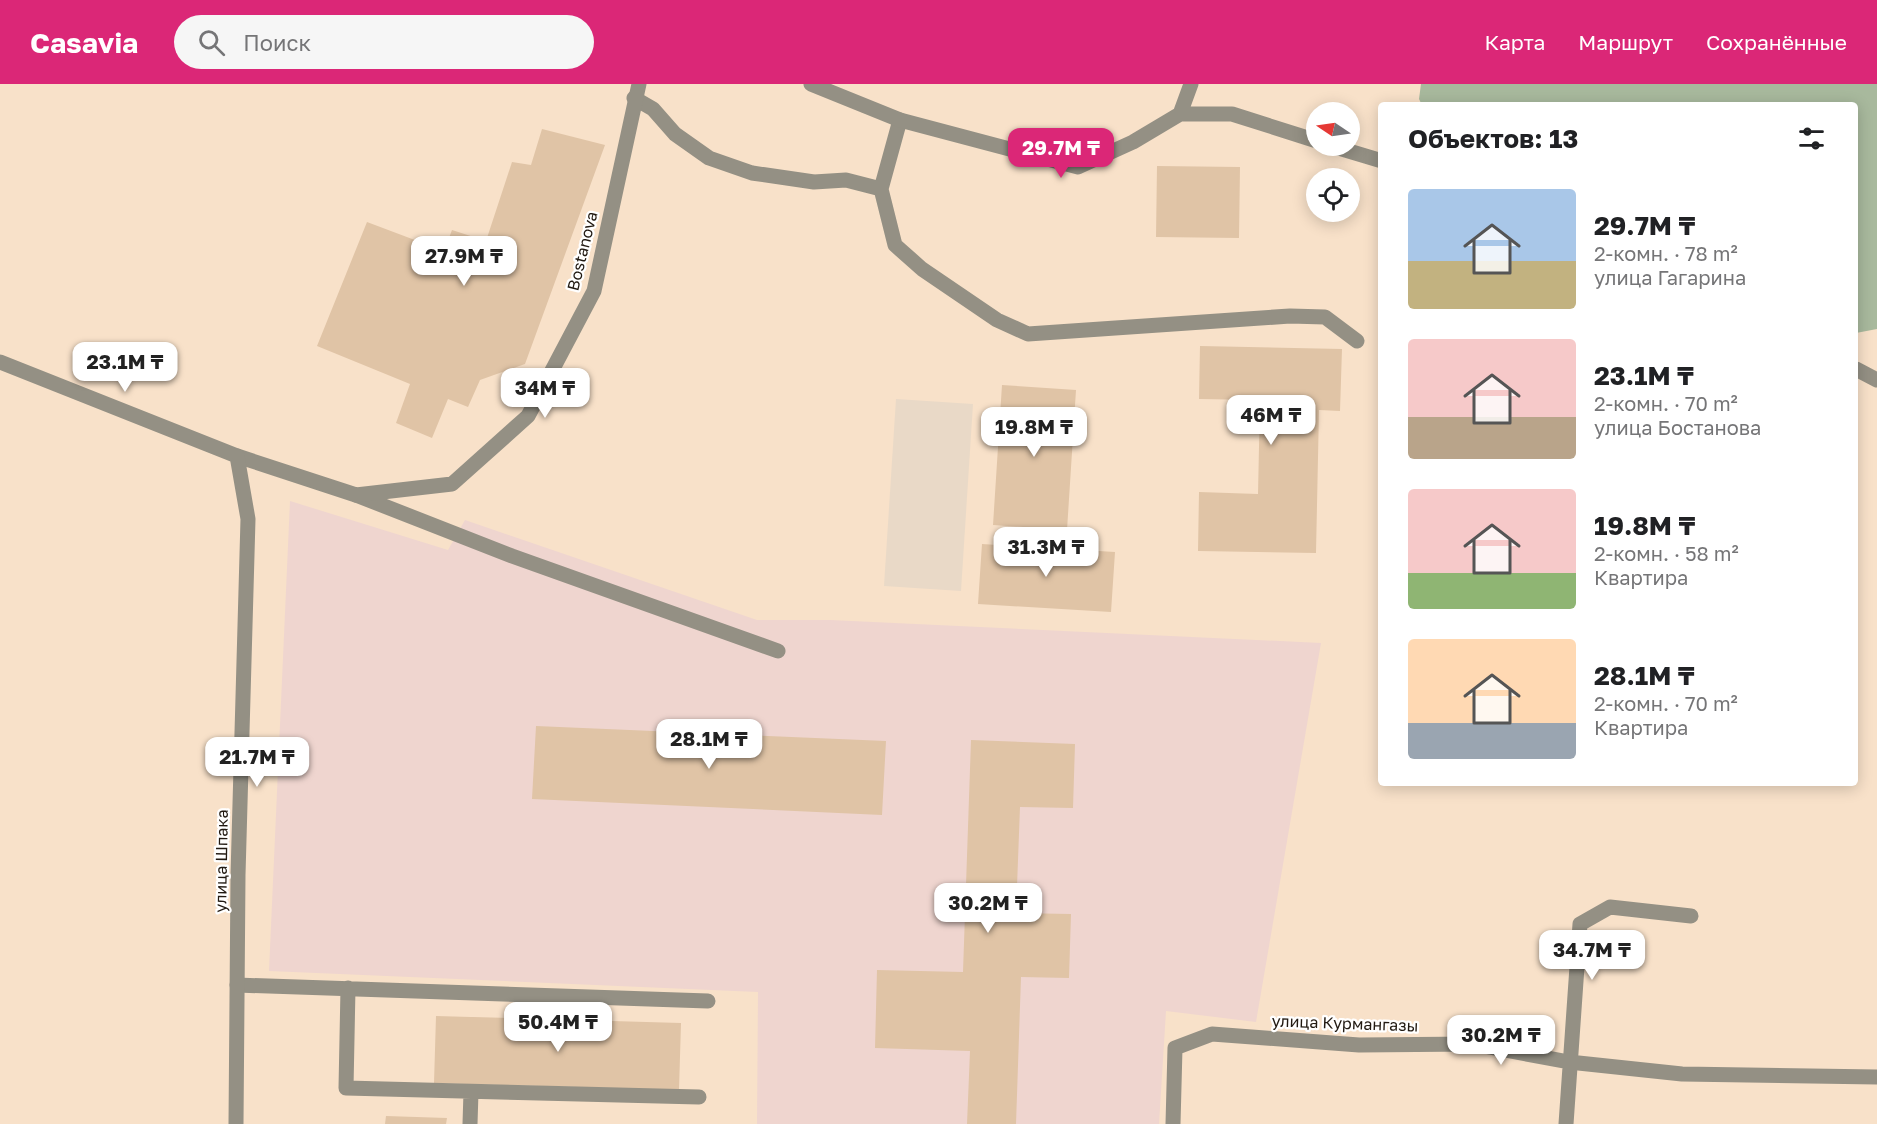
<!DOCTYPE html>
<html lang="ru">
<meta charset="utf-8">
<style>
:root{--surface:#fff;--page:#f6f6f6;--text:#202124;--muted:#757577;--accent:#db2777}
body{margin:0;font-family:"Golos Text",sans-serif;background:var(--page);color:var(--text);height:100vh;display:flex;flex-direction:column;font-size:22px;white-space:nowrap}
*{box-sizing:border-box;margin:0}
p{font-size:20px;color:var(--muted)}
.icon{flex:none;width:33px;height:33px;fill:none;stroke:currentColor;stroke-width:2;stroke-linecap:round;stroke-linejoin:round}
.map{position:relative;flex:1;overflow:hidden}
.sheet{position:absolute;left:1378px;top:18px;width:480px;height:684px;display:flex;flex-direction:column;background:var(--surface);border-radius:6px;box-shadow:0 3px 15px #0003}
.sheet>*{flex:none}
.needle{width:39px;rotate:283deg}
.tools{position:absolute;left:1306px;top:18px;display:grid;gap:12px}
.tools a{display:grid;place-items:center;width:54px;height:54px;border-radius:50%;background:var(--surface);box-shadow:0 3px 15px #0003;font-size:30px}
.price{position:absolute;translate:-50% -51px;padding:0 14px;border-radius:12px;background:#fff;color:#222;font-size:20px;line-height:39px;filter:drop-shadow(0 2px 3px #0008)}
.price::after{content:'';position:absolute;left:50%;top:36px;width:18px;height:14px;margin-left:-9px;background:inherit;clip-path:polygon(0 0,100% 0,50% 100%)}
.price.selected{background:var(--accent);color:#fff}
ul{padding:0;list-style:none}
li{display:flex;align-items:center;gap:18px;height:150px;padding:0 30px}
li span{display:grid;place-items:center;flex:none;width:168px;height:120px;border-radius:6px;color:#555}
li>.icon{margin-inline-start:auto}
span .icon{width:72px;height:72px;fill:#fffc;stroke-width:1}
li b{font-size:26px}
h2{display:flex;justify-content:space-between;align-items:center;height:72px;padding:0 30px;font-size:26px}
header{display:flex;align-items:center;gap:36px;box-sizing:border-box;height:84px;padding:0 30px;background:var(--accent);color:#fff}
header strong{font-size:28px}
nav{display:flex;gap:33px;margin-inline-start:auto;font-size:21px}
.search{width:420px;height:54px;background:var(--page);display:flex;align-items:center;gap:15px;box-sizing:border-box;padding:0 21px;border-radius:33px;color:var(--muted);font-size:22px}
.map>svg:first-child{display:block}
</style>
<header>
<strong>Casavia</strong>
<div class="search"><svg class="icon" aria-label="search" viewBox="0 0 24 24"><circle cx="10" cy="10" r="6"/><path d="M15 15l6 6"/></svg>Поиск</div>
<nav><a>Карта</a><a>Маршрут</a><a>Сохранённые</a></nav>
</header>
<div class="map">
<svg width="1877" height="1040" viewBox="0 0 1877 1040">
<rect width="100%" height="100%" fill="#f8e1c9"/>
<path fill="#efd5cf" d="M290 417 448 466 465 436 757 536H830L1321 559 1256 938 1166 927 1159 1040H757L758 908 269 887Z"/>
<path fill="#e9d9c7" d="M896 315 973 320 961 507 884 502Z"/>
<path fill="#a8b99d" d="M1421 0H1877V245L1856 249V21H1422L1419 15Z"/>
<path fill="#e0c4a6" d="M542 45 605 61 525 280 480 296 468 323 448 315 432 354 396 339 410 300 317 262 367 138 444 167 452 146 486 157 512 78 531 81Z
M1157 82 1240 83 1239 154 1156 153Z
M1200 262 1342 265 1340 327 1319 326 1316 469 1198 467 1199 408 1258 410 1260 316 1199 315Z
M1002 301 1076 306 1067 446 993 441Z
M982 460 1115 468 1111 528 978 520Z
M536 642 886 657 882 731 532 715Z
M971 656 1075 660 1073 724 1020 723 1016 829 1071 830 1069 894 1021 893 1016 1040H967L970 967 875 964 877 886 963 888Z
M436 932 681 939 679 1006 434 999Z
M386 1032 447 1034 446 1040H385Z"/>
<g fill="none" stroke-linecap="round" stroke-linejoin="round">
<path stroke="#949084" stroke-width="15" d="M634 14 653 25 675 50 709 74 752 89 814 98 846 96 881 105 895 161 922 185 997 236 1028 250 1290 232 1325 233 1357 257
M881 105 900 36
M356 411 512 472 778 567
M237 901 708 917
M348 904 346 1004 699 1013
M470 1040 471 1008"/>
<path stroke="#949084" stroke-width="15" d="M811 0 900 36 1078 83 1133 58 1180 30H1232L1317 57
M1180 30 1191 0
M1332 62 1382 77
M1856 285 1877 296
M237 372 356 411 452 400 528 332 594 207 639 0
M1173 1040 1175 964 1212 950 1359 961 1473 960 1569 978 1682 990 1877 993
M1566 1040 1580 840 1610 823 1691 832"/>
<path stroke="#949084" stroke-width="15" d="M0 278 237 372 248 435 238 791 236 1040"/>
</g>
<g text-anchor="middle" stroke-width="4.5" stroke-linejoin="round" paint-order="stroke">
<g font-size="16" fill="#221a12" stroke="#fff">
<text transform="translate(582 167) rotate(-76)" y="6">Bostanova</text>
<text transform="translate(221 777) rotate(-89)" y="6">улица Шпака</text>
<text transform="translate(1345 939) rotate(2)" y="6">улица Курмангазы</text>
</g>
</g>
</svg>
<div class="tools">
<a><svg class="needle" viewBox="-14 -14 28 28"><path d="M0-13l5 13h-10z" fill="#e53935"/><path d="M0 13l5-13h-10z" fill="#757577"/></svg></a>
<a><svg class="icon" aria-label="locate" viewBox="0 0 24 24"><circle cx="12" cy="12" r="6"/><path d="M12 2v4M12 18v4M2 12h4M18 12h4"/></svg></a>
</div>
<b class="price selected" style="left:1061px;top:95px">29.7M ₸</b>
<b class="price" style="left:464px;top:203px">27.9M ₸</b>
<b class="price" style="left:125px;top:309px">23.1M ₸</b>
<b class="price" style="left:545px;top:335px">34M ₸</b>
<b class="price" style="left:1271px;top:362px">46M ₸</b>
<b class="price" style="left:1034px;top:374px">19.8M ₸</b>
<b class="price" style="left:1046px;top:494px">31.3M ₸</b>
<b class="price" style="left:709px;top:686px">28.1M ₸</b>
<b class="price" style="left:257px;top:704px">21.7M ₸</b>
<b class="price" style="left:988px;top:850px">30.2M ₸</b>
<b class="price" style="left:1592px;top:897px">34.7M ₸</b>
<b class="price" style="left:558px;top:969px">50.4M ₸</b>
<b class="price" style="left:1501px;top:982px">30.2M ₸</b>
<section class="sheet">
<h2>Объектов: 13<svg class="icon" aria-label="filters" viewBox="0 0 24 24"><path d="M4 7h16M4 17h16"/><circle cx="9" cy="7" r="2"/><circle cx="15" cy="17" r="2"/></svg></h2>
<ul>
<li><span style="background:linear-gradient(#a9c7e8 60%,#c2b280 0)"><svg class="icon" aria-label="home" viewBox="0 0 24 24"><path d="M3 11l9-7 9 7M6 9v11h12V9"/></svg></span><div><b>29.7M ₸</b><p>2-комн. · 78 m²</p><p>улица Гагарина</p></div></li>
<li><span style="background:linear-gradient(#f6c9c9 65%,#b9a48a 0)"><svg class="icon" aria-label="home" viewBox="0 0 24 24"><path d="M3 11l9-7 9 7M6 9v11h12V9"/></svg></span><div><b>23.1M ₸</b><p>2-комн. · 70 m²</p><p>улица Бостанова</p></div></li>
<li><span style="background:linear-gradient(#f6c9c9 70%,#8fb573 0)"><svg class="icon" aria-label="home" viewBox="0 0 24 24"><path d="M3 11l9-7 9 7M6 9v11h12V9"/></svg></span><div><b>19.8M ₸</b><p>2-комн. · 58 m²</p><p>Квартира</p></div></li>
<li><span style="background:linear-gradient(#ffd9b3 70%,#9aa5b1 0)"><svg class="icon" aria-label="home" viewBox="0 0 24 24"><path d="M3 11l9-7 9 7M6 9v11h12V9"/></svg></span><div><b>28.1M ₸</b><p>2-комн. · 70 m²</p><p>Квартира</p></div></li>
</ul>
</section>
</div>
